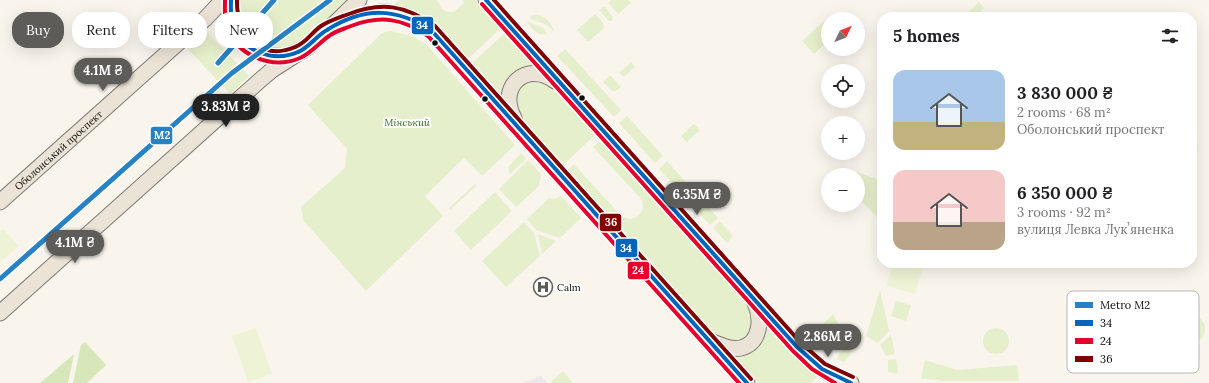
<!DOCTYPE html>
<meta charset="utf-8">
<style>
:root{--surface:#fff;--page:#f6f6f6;--text:#202124;--muted:#757577;--accent:#5e5c59}
body{margin:0;font-family:Lora,serif;background:var(--page);color:var(--text);height:100vh;display:flex;flex-direction:column;font-size:15px;white-space:nowrap}
*{box-sizing:border-box;margin:0}
p{font-size:13px;color:var(--muted)}
.icon{flex:none;width:22px;height:22px;fill:none;stroke:currentColor;stroke-width:2;stroke-linecap:round;stroke-linejoin:round}
.map{position:relative;flex:1;overflow:hidden}
.panel{position:absolute;left:877px;top:12px;width:320px;height:256px;display:flex;flex-direction:column;background:var(--surface);border-radius:16px;box-shadow:0 4px 16px #0002}
.panel>*{flex:none}
.banner{position:absolute;left:12px;top:12px;width:380px;height:36px;display:flex;gap:8px}
.needle{width:26px;rotate:47deg}
.tools{position:absolute;left:821px;top:12px;display:grid;gap:8px}
.tools a{display:grid;place-items:center;width:44px;height:44px;border-radius:50%;background:var(--surface);box-shadow:0 4px 16px #0002;font-size:20px}
.price{position:absolute;translate:-50% -34px;padding:0 9px;border-radius:14px;background:var(--accent);color:#fff;font-size:13px;line-height:26px;filter:drop-shadow(0 1px 2px #0008)}
.price::after{content:'';position:absolute;left:50%;top:24px;width:12px;height:9px;margin-left:-6px;background:inherit;clip-path:polygon(0 0,100% 0,50% 100%)}
.price.current{background:#222;color:#fff}
ul{padding:0;list-style:none}
li{display:flex;align-items:center;gap:12px;height:100px;padding:0 16px}
li span{display:grid;place-items:center;flex:none;width:112px;height:80px;border-radius:12px;color:#555}
li>.icon{margin-inline-start:auto}
span .icon{width:48px;height:48px;fill:#fffc;stroke-width:1}
li b{font-size:17px}
h2{display:flex;justify-content:space-between;align-items:center;height:48px;padding:0 16px;font-size:17px}
.pill{padding:0 14px;border-radius:16px;background:var(--surface);box-shadow:0 4px 16px #0002;font-size:14px;line-height:36px}
.pill.current{background:var(--accent);color:#fff}
.map>svg:first-child{display:block}
</style>
<div class="map">
<svg width="1209" height="383" viewBox="0 0 1209 383">
<rect width="100%" height="100%" fill="#f9f5ed"/>
<path fill="#efe8eb" d="M541 376 547 383H522Z"/>
<path fill="#e6efcb" d="M239 0H348C326 19 288 67 256 45 252 42 249 37 246 34 237 25 234 12 239 0Z
M399 0H437L442 9 448 12H454L464 3 463 0H475L500 29 468 59C443 30 433 15 394 5Z
M611 0H628L631 3 618 14 608 3Z
M979 2 984 8 975 17H963Z
M604 6 613 17 612 21H609L599 10Z
M595 14 603 23 604 28 588 42 577 30Z
M534 15C544 15 552 22 554 32L547 25 531 19 530 17Z
M526 21 544 28 547 34C537 37 532 28 526 21Z
M824 21 828 25V41L814 54 802 41Z
M206 31 249 76 230 94 187 48Z
M390 31 412 36 426 44 515 145 482 176 464 158 425 196 443 216 366 291 303 220 301 207 345 168 347 149 308 105 382 33Z
M504 34 535 68 502 97 472 63Z
M565 49 621 110 614 117 557 56Z
M631 62 635 67 624 77 619 73Z
M610 75 621 87 616 91H612L603 82Z
M528 78 551 86 595 135 562 166 516 113 511 95Z
M627 116 663 156 655 163 619 123Z
M694 124 700 130 687 142 681 136Z
M1192 134C1200 142 1200 152 1192 160Z
M600 141 748 304 756 322 744 342 719 340 567 171 574 164 621 216C630 221 638 219 643 209L642 200 593 147Z
M521 153 526 159 510 174 508 167Z
M528 160 541 174 539 186 516 207 499 189Z
M667 161 718 218 710 225 659 169Z
M857 172 882 181V223L858 197V175H855Z
M475 184 476 186 450 210 449 208Z
M495 192 512 211 471 250 454 231Z
M561 196 581 218 560 238 536 230 527 219 549 198 554 199Z
M720 221 733 236 727 243 713 228Z
M524 222 534 233 540 256 506 287 482 261Z
M538 234 556 241 542 254Z
M880 290 889 331 878 343 866 336Z
M896 301 911 305 906 321 891 316Z
M833 314 844 335 828 352 812 335Z
M1177 329a14 14 0 1 1 28 0a14 14 0 1 1-28 0Z
M765 322 817 377 811 383H758L731 353Z
M983 341a13 13 0 1 1 26 0a13 13 0 1 1-26 0Z
M891 335 895 354 886 356 880 345Z
M848 347 851 354 844 362 837 359 839 354Z
M896 359 898 368 897 374 888 372V360Z
M925 360 957 370 1017 365 1019 381H942L921 378Z
M563 371 573 383H550Z"/>
<path fill="#d7e7b9" d="M85 342 106 365 87 383H73L81 345Z
M74 354 68 383H40Z"/>
<path fill="#eff3d5" d="M3 229 19 246 0 262V231Z
M893 263H924L915 294 886 286Z
M256 328 272 374 248 382 232 336Z"/>
<g fill="none" stroke-linecap="round" stroke-linejoin="round">
<g stroke="#7f7d7a" stroke-width="17">
<g id="major">
<path d="M231 0C228 17 232 32 246 44 288 81 329 27 359 0"/>
<path d="M486 0 797 347C815 365 827 375 851 383"/>
<path d="M326 30C369 12 390 0 432 31L747 383"/>
<path d="M514 118C497 87 526 60 555 81"/>
<path id="s1" d="M0 202 205 19 223 0"/>
<path d="M0 313 258 82 272 70 308 47"/>
<path d="M710 341C720 345 730 350 741 348 761 343 762 318 755 303"/>
</g>
</g>
<use href="#major" stroke="#ebe3d6" stroke-width="15"/>
<g stroke="#fff" stroke-width="7">
<path id="bus-1" d="M231 0C231 8 230 16 233 24 241 51 273 63 298 52 309 48 316 36 327 30 364 7 396 7 432 31L747 383
M486 0 797 347 822 369 851 383"/>
</g>
<g stroke="#fff" stroke-width="7">
<path id="bus-2" d="M225 0C225 9 224 18 227 27 237 56 272 70 300 58 311 53 319 43 329 36 335 31 344 29 351 26 380 15 402 18 428 36L739 383
M482 4 793 351 812 369 835 383"/>
</g>
<g stroke="#fff" stroke-width="7">
<path id="bus-3" d="M237 0C236 34 260 62 295 47 306 43 312 32 321 26 329 21 338 18 346 15 382 1 405 5 435 26L751 379
M494 0 801 343 825 364 853 377"/>
</g>
<use href="#bus-1" stroke="#0065bd" stroke-width="4"/>
<use href="#bus-2" stroke="#e4002b" stroke-width="4"/>
<use href="#bus-3" stroke="#800000" stroke-width="4"/>
<g stroke="#fff" stroke-width="8">
<path id="metro-1" d="M218 63 274 0
M0 279 232 73 330 0"/>
</g>
<use href="#metro-1" stroke="#2782c5" stroke-width="5"/>
</g>
<defs>
<g id="hospital-ring" transform="scale(1)"><circle r="9.5" fill="#fff" stroke="#5e5c59" stroke-width="1.5"/><path d="M-5-5h3v3.5h4V-5h3V5h-3V1.5h-4V5h-3Z" fill="#5e5c59"/></g>
</defs>
<g fill-rule="evenodd">
<use href="#hospital-ring" x="543" y="287"/>
</g>
<g fill="#0a0a0a" stroke="#fff" stroke-width="1.5">
<circle cx="435" cy="43" r="3.5"/>
<circle cx="582" cy="98" r="3.5"/>
<circle cx="485" cy="99" r="3.5"/>
</g>
<g text-anchor="middle" stroke-width="4" stroke-linejoin="round" paint-order="stroke">
<g font-size="10" font-style="italic" fill="#326318" stroke="#fff">
<text x="407" y="126">Мінський</text>
</g>
<g font-size="10" fill="#0a0a0a" stroke="#fff">
<text dy="4" stroke="none"><textPath href="#s1" startOffset="78">Оболонський проспект</textPath></text>
</g>
<g font-size="10" fill="#0a0a0a" stroke="#fff" text-anchor="start">
<text x="557" y="291">Calm</text>
</g>
</g>
<rect x="1067" y="291" width="132" height="82" rx="6" fill="#fff" stroke="#b6b6b6" stroke-width="1"/>
<rect x="1075" y="302" width="18" height="6" fill="#2782c5"/>
<rect x="1075" y="320" width="18" height="6" fill="#0065bd"/>
<rect x="1075" y="338" width="18" height="6" fill="#e4002b"/>
<rect x="1075" y="356" width="18" height="6" fill="#800000"/>
<g font-size="11" fill="#0a0a0a">
<text x="1100" y="309">Metro M2</text>
<text x="1100" y="327">34</text>
<text x="1100" y="345">24</text>
<text x="1100" y="363">36</text>
</g>
<g stroke="#fff" stroke-width="1.5">
<rect x="411" y="16" width="23" height="19" rx="4" fill="#0065bd"/>
<rect x="150" y="126" width="23" height="19" rx="4" fill="#2782c5"/>
<rect x="599" y="213" width="23" height="19" rx="4" fill="#800000"/>
<rect x="615" y="238" width="23" height="20" rx="4" fill="#0065bd"/>
<rect x="627" y="261" width="23" height="19" rx="4" fill="#e4002b"/>
</g>
<g font-size="11" text-anchor="middle" font-weight="bold" fill="#fff">
<text x="422" y="29">34</text>
<text x="162" y="139">M2</text>
<text x="611" y="226">36</text>
<text x="626" y="252">34</text>
<text x="638" y="274">24</text>
</g>
</svg>
<div class="tools">
<a><svg class="needle" viewBox="-14 -14 28 28"><path d="M0-13l5 13h-10z" fill="#e53935"/><path d="M0 13l5-13h-10z" fill="#757577"/></svg></a>
<a><svg class="icon" aria-label="locate" viewBox="0 0 24 24"><circle cx="12" cy="12" r="6"/><path d="M12 2v4M12 18v4M2 12h4M18 12h4"/></svg></a>
<a>+</a>
<a>−</a>
</div>
<b class="price" style="left:103px;top:92px">4.1M ₴</b>
<b class="price current" style="left:226px;top:128px">3.83M ₴</b>
<b class="price" style="left:697px;top:216px">6.35M ₴</b>
<b class="price" style="left:75px;top:264px">4.1M ₴</b>
<b class="price" style="left:828px;top:358px">2.86M ₴</b>
<div class="banner">
<a class="pill current">Buy</a>
<a class="pill">Rent</a>
<a class="pill">Filters</a>
<a class="pill">New</a>
</div>
<section class="panel">
<h2>5 homes<svg class="icon" aria-label="filters" viewBox="0 0 24 24"><path d="M4 7h16M4 17h16"/><circle cx="9" cy="7" r="2"/><circle cx="15" cy="17" r="2"/></svg></h2>
<ul>
<li><span style="background:linear-gradient(#a9c7e8 65%,#c2b280 0)"><svg class="icon" aria-label="home" viewBox="0 0 24 24"><path d="M3 11l9-7 9 7M6 9v11h12V9"/></svg></span><div><b>3 830 000 ₴</b><p>2 rooms · 68 m²</p><p>Оболонський проспект</p></div></li>
<li><span style="background:linear-gradient(#f6c9c9 65%,#b9a48a 0)"><svg class="icon" aria-label="home" viewBox="0 0 24 24"><path d="M3 11l9-7 9 7M6 9v11h12V9"/></svg></span><div><b>6 350 000 ₴</b><p>3 rooms · 92 m²</p><p>вулиця Левка Лукʼяненка</p></div></li>
</ul>
</section>
</div>
